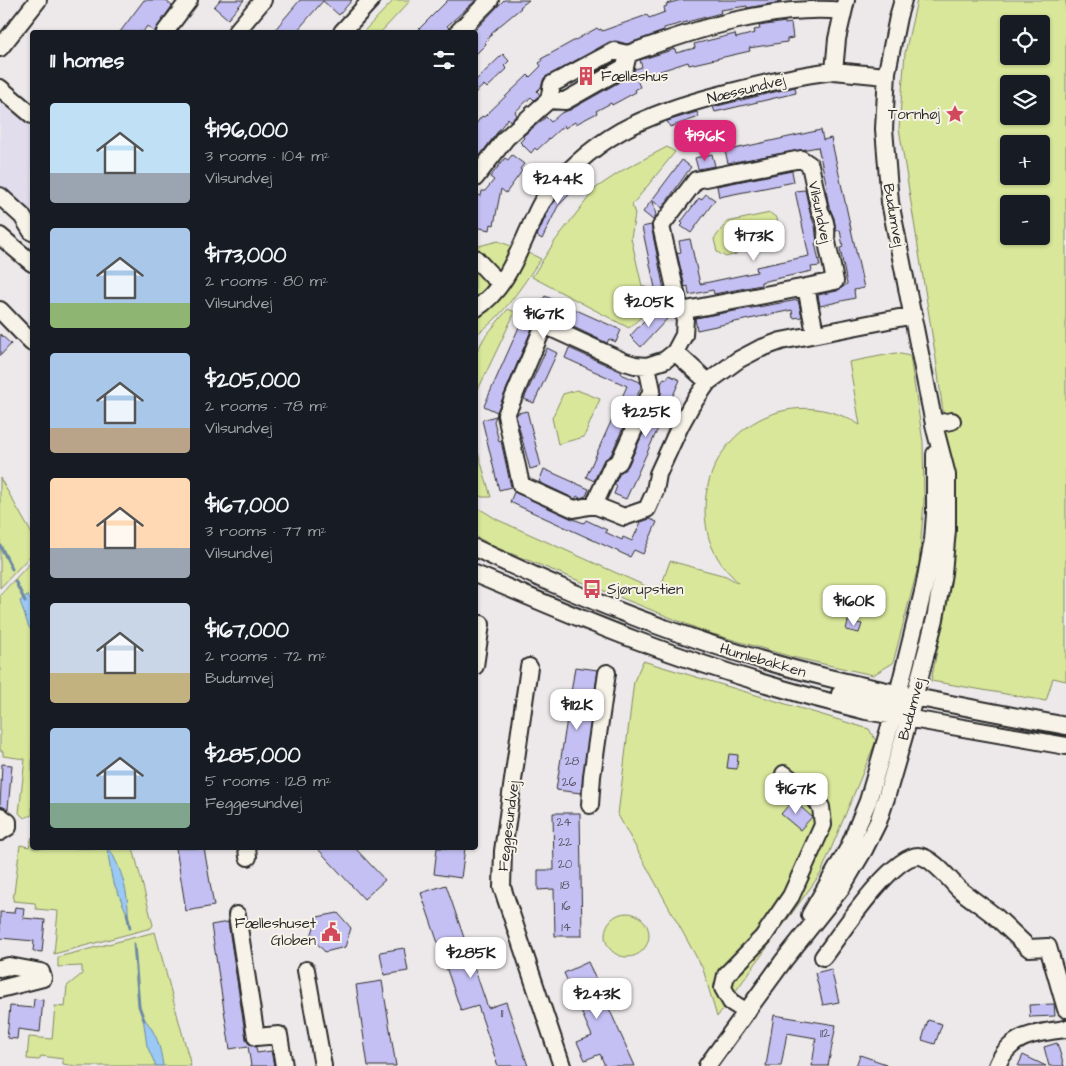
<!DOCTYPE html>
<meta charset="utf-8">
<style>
:root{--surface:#171b24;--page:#20242c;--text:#f1f3f6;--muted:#9ea1a6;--accent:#db2777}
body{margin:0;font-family:"Architects Daughter",sans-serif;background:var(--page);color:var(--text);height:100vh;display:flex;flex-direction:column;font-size:19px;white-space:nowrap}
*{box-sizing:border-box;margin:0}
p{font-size:16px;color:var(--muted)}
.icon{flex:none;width:28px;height:28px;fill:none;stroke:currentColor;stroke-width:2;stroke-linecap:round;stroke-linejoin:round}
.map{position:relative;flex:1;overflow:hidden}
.details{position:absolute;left:30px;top:30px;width:448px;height:820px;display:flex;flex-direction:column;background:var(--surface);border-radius:5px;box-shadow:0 1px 4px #0004}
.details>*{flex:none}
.fabs{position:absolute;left:1000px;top:15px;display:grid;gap:10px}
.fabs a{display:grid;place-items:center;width:50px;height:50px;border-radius:5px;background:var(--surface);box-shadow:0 1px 4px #0004;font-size:25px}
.price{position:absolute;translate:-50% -42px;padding:0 11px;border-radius:10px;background:#fff;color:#222;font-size:16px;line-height:32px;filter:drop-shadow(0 1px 2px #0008)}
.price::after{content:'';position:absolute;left:50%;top:30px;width:15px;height:11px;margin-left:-8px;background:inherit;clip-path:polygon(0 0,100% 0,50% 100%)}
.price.selected{background:var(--accent);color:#fff}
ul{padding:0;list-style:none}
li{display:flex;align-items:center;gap:15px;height:125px;padding:0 20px}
li span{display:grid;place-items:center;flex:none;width:140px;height:100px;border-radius:5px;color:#555}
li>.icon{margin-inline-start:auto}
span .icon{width:60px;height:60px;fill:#fffc;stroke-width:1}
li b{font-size:21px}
h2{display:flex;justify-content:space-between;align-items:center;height:60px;padding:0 20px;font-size:21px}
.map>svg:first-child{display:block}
</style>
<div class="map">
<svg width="1066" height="1066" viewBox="0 0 1066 1066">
<rect width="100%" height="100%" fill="#ede9ea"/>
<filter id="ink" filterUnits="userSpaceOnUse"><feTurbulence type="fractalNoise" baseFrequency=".02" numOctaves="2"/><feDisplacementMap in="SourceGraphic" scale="10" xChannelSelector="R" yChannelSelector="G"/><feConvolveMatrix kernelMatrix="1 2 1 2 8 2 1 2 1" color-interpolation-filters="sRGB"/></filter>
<g filter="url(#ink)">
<path fill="#e1dded" d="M0 100 32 126V219L0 192Z"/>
<path fill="#d8e79a" stroke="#828962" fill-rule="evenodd" d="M394 0H411L381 32H363Z
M917 0H1066V681L1053 678 1046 701 931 681 945 612 953 529 951 473 936 359 899 128 905 53ZM1009 24H1041V56H1009ZM1009 84H1041V116H1009ZM1009 144H1041V176H1009ZM1009 204H1041V236H1009Z
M667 147 675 152 632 205 635 214 631 238 642 286 647 288 653 300 661 299 629 328 532 277 555 241 596 188 623 170Z
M770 213 777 218 781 240 738 250 736 254 726 257 717 252 714 239 727 222Z
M498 241 516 248 505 271 497 273 475 252V247Z
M525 251 541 259C522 285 503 318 475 335V312Z
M475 263 493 284 475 306Z
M508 309 515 312 475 396V355L484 338Z
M896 353 910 356 923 442 924 502 919 563 893 663 873 675 792 657 706 632 495 547 475 536V506L498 520 659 592 670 561 726 576 738 583C733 576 725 570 721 563 716 556 710 544 708 535 687 445 781 375 860 425L849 362Z
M577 390 600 399 584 437 558 444 552 418 563 394Z
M475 442 491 497H481L475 489Z
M0 478 32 534V554L0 588Z
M32 561V815L24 818 19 813 25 759 3 756V751H0V595Z
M643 661 869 729 876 741 821 873 717 1017 703 969 618 815 634 681Z
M32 837V848H133L153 925 151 928 54 954 58 911 36 909 35 903 13 901 20 845 29 847Z
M605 935a22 22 0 1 1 44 0a22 22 0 1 1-44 0Z
M155 932 191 1066H76L63 1064V1059L41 1056 39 1060 27 1059 29 1037 52 1039 55 1006 65 1007 67 986 82 974V966L58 967V957Z"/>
<path fill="#9bc9f5" stroke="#6e8aa4" d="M27 595 32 602V632L28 625 20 601Z
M107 848H109C121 868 129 893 128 916L112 879Z
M143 1017C157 1034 160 1045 163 1066H156L147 1046Z"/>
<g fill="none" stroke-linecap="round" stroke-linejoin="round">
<path stroke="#6e8aa4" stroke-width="3" d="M0 545 12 569
M15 581 25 601
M127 913 130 928
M134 944 139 1006 144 1020"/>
</g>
<path fill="#c5c0f3" stroke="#2b2b2b" d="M144 0H165L172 6 154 32 147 26 143 32H120Z
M220 0H244L228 19 214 7Z
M300 0H352L339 15 323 1 296 32H273Z
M448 0H476L447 26 449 28 448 32H416Z
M504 0H529L520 7 521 8 491 33 492 34 485 42 486 44 475 55V30Z
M681 0H781V2L747 8V6L720 10 721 13 664 28V31L627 44 616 41 609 42 544 78 541 87 537 91 540 95 534 100 531 97 515 112 517 115 510 121 508 118 475 162V125L482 116 484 117 528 75 530 77 541 66 539 63 542 61 541 59 597 28 599 30 601 29 602 31 647 15 649 18 665 12 664 7 667 6 666 4Z
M785 22V24L791 23 793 38 787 39V42L749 48 750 51 689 65 688 62 657 72 637 80 640 87 635 90 636 92 612 105 611 103 596 111 597 113 576 124 575 122 565 128 564 125 537 150 535 148 531 153 520 142 524 138 523 136 546 117 551 122 561 113 570 110 630 76 635 69 642 67 640 60 675 49 676 53 695 48 694 44 735 34 736 38 755 33 754 30 760 29 759 26Z
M503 54 509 61 504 66 507 69 487 88 484 85 475 93V81Z
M795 87 796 93 715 112 713 107Z
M697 112 699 117 670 127 667 121Z
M821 130 823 140 831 138 864 288 854 290 855 298 820 306 818 295 837 291 847 284 840 248 843 247 840 230 836 231 834 218 829 207 826 190 827 187 818 147 728 163 725 151Z
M712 154 715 166 698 169 695 158Z
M512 155 524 164 520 169 522 171 506 193 501 189 494 225 491 224 490 230 475 227V205L477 195 481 196 482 191H485L494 180 490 177 505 158 508 160Z
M682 160 691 167 662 208 653 201 656 216 653 220 643 212Z
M792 171 794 182 719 197 717 186Z
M579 175 584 180 558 206 542 239 537 236 550 207Z
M805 190 810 213 815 226 817 243H815L820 266 811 267 812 271 761 282V285L714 294 713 290 689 295 688 286 685 287 677 253 681 252 679 241 690 239 700 284 757 272 756 267 809 256 795 191Z
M706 194 715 200 691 233 681 226 683 224 681 222 699 198 701 200Z
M651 225 665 295 657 297 642 227Z
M545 296 621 330 616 342 609 339 607 343 544 313 535 321 497 412 484 406 531 300 541 305Z
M798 300 802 317 793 318 792 310 697 330 695 318Z
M656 308 667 319 641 347 630 336Z
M0 334 11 344 0 356Z
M547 348 557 353 534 403 524 399Z
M569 348 622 372 621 374 640 382 641 387 611 455 603 461 594 481 586 477 627 386 565 358Z
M669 375 680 380 626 499 614 494 617 486 614 485 620 473 628 466 661 394V384L664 378 667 379Z
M527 411 541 466 530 469 516 416 518 413Z
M496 416 494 421 499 442 501 441 511 487 499 490 482 420Z
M544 469 589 489 586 496 580 498 577 496 575 499 539 482Z
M514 492 570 518 584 523 586 520 607 530 605 532 622 540 623 537 632 541 641 522 650 519 657 522 643 554 634 550 630 557 510 502Z
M848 621 862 624 859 633 846 630Z
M575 667 598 670 581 793 556 790Z
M729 754 738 755 737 769 727 768Z
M2 764 12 765 8 809 0 806Z
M793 800 812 817 800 830 781 814Z
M553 813H580L582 936H555L554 889 538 890V870H554Z
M176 848H204L214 906 186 911Z
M317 848H355L385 880 364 899Z
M437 848H465L461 878 434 874Z
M446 885 488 1008 506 1002 528 1066H498L478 1006 461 1011 421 893Z
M15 907 24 908 23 918 45 920 42 952 33 951 34 941 0 938V912L14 913Z
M338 913 351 928 345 947 325 952 311 937 317 917Z
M228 922 246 1039 248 1043 256 1047 257 1053 271 1051 274 1066H251L248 1046 230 1049 211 925Z
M404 948 408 971 384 975 380 952Z
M588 962 635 1066H605L600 1054 585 1060 577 1042 592 1036 564 973Z
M831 969 839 1002 823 1005 815 973Z
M382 981 396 1066H368L356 985Z
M34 999 43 1000 40 1032 18 1029 17 1039 7 1038 10 1006 33 1008Z
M1054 1004 1055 1016 1030 1017 1029 1005Z
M774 1015 836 1025 828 1066H812L816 1038 787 1033 781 1066H766Z
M928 1020 942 1024 935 1044 922 1040Z
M1057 1043 1064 1066H1049L1044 1047Z
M860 1055 886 1064V1066H856Z
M1023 1055 1046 1066H1018Z"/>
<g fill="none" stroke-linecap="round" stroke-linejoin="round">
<g stroke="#2b2b2b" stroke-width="20">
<path id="minor" d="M846 0 837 39 834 71 886 76
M165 32 189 0
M236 32 263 0
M342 32 371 0
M458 32 490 0
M0 48 38 0
M0 88 32 115
M549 100 552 84 614 51 628 54
M475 178 506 138 549 100 565 101 625 67 628 54C693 30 773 4 843 11
M0 196 22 216 32 232
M0 236 32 263
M475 258 491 275 501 283
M475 309C504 291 517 255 531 225 534 218 538 209 542 202 562 174 591 148 621 131 654 113 691 102 727 93 763 84 798 75 834 71
M0 310 32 343
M681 311 806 287
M647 366 635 365 625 362 544 325 506 415 521 485 574 509 594 505 612 466 619 462 652 390 647 366 665 360 675 352
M708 382 675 352 684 335 685 318 678 302 661 226 696 180 801 159 810 165 820 211C825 219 827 228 826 237L835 281 806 287 815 333
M934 424 952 421
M594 505 624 517 647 509 655 491 658 474 680 426 691 406 708 382 738 360 759 349 781 341 914 315
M475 548C589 603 706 648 829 678 907 697 987 711 1066 726
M475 574C528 596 580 619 633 639 709 668 788 692 866 711L1066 746
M475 666 481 624
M529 667 503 851 502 887 562 1066
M840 694 896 704 904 703
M590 805 592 776 607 673
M0 816 8 822V827L0 832
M247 848 248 857
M237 915 256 1037 279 1035 284 1066
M810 915 848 849 868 801 890 726 924 588 933 540 935 514V454
M823 957C839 936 891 856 918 856 931 856 950 880 959 889 971 899 984 907 996 917 1007 927 1018 938 1029 948L1048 947 1066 1009
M0 968 9 966 41 972 43 978 0 989
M306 970 323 1066
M747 1012 731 1002 723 988 726 975 763 937 791 896 823 825 821 807 812 795 784 774
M707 1066 784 960 842 887 864 850 878 822 886 798 904 736 935 619 943 573 947 530V475L935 429 890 202 884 129 887 72 898 17 903 0
M997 1066C1010 1034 1036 1033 1066 1029"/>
</g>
<use href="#minor" stroke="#f7f3e8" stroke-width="16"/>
</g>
</g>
<defs>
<g id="building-bare" transform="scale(1.5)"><path d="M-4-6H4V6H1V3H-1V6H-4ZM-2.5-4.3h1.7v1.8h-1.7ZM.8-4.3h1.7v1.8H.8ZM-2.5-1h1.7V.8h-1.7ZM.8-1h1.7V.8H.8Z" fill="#d1495b" stroke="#f7f3e8" stroke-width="2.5" paint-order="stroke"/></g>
<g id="sight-bare" transform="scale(1.5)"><path d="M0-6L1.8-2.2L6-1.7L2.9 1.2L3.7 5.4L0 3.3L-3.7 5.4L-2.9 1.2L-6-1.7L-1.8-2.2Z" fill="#d1495b" stroke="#f7f3e8" stroke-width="2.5" paint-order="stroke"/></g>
<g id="bus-bare" transform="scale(1.5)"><path d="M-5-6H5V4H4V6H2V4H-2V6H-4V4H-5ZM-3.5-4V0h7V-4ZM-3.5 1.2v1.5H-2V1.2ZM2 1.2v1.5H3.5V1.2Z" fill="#d1495b" stroke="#f7f3e8" stroke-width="2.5" paint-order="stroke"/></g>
<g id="civic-bare" transform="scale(1.5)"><path d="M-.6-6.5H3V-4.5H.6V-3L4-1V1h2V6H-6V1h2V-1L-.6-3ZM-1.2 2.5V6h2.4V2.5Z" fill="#d1495b" stroke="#f7f3e8" stroke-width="2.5" paint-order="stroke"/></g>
</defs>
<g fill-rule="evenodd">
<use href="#building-bare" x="586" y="76"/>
<use href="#sight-bare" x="955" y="114"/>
<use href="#bus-bare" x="592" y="589"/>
<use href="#civic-bare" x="331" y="932"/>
</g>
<g text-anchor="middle" stroke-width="4" stroke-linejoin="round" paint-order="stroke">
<g font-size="12" fill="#52505d">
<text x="572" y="765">28</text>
<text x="569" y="786">26</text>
<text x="564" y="826">24</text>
<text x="565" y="846">22</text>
<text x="565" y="868">20</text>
<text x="565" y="889">18</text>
<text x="566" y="910">16</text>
<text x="566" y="931">14</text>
<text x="502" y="1017">11</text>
<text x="825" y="1037">112</text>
</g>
<g font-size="15" fill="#2b2b2b" stroke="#f7f3e8" text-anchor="start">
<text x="601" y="81">Fælleshus</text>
<text x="940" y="119" text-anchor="end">Tornhøj</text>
<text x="607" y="594">Sjørupstien</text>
<text x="316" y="928" text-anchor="end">Fælleshuset<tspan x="316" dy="17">Globen</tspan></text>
</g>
<g font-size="15" fill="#2b2b2b" stroke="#f7f3e8">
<text transform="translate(746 89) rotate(-14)" y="5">Næssundvej</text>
<text transform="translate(820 212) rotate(78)" y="5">Vilsundvej</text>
<text transform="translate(894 215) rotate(80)" y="5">Budumvej</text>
<text transform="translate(763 660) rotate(16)" y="5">Humlebakken</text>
<text transform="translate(911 709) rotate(-75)" y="5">Budumvej</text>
<text transform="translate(508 826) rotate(-83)" y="5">Feggesundvej</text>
</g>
</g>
</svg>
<div class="fabs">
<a><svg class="icon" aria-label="locate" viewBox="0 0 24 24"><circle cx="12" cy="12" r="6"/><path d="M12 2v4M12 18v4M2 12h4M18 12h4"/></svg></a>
<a><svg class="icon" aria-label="layers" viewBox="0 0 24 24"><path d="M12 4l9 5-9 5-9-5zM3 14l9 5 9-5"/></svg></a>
<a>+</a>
<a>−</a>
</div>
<b class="price selected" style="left:705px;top:162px">$196K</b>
<b class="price" style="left:558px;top:205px">$244K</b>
<b class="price" style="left:754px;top:262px">$173K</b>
<b class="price" style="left:649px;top:328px">$205K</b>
<b class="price" style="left:544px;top:340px">$167K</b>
<b class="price" style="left:646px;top:438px">$225K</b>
<b class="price" style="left:854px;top:627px">$160K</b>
<b class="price" style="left:577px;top:731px">$112K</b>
<b class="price" style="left:796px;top:815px">$167K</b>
<b class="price" style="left:471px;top:979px">$285K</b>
<b class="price" style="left:597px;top:1020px">$243K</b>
<section class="details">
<h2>11 homes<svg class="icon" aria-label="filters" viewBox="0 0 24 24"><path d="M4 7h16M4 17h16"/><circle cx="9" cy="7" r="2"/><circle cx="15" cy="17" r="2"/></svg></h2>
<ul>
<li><span style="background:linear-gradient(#bfe0f5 70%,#9aa5b1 0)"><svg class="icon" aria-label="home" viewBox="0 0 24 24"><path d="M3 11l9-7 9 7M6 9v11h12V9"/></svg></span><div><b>$196,000</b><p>3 rooms · 104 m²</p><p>Vilsundvej</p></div></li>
<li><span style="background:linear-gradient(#a9c7e8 75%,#8fb573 0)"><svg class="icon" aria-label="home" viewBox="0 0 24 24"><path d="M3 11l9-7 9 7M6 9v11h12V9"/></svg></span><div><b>$173,000</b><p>2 rooms · 80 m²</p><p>Vilsundvej</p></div></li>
<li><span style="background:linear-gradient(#a9c7e8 75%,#b9a48a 0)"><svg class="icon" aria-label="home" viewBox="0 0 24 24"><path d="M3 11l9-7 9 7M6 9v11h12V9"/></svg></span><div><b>$205,000</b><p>2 rooms · 78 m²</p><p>Vilsundvej</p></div></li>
<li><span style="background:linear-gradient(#ffd9b3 70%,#9aa5b1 0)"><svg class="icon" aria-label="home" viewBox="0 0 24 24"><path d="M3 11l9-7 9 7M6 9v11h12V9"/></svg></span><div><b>$167,000</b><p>3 rooms · 77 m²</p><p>Vilsundvej</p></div></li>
<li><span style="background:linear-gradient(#c9d6e8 70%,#c2b280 0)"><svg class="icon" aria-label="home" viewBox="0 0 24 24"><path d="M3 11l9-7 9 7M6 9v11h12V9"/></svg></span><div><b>$167,000</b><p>2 rooms · 72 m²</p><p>Budumvej</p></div></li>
<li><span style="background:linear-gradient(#a9c7e8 75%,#7fa58c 0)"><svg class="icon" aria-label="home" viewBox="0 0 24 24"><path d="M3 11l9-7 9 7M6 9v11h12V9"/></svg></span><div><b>$285,000</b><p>5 rooms · 128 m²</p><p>Feggesundvej</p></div></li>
</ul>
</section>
</div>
